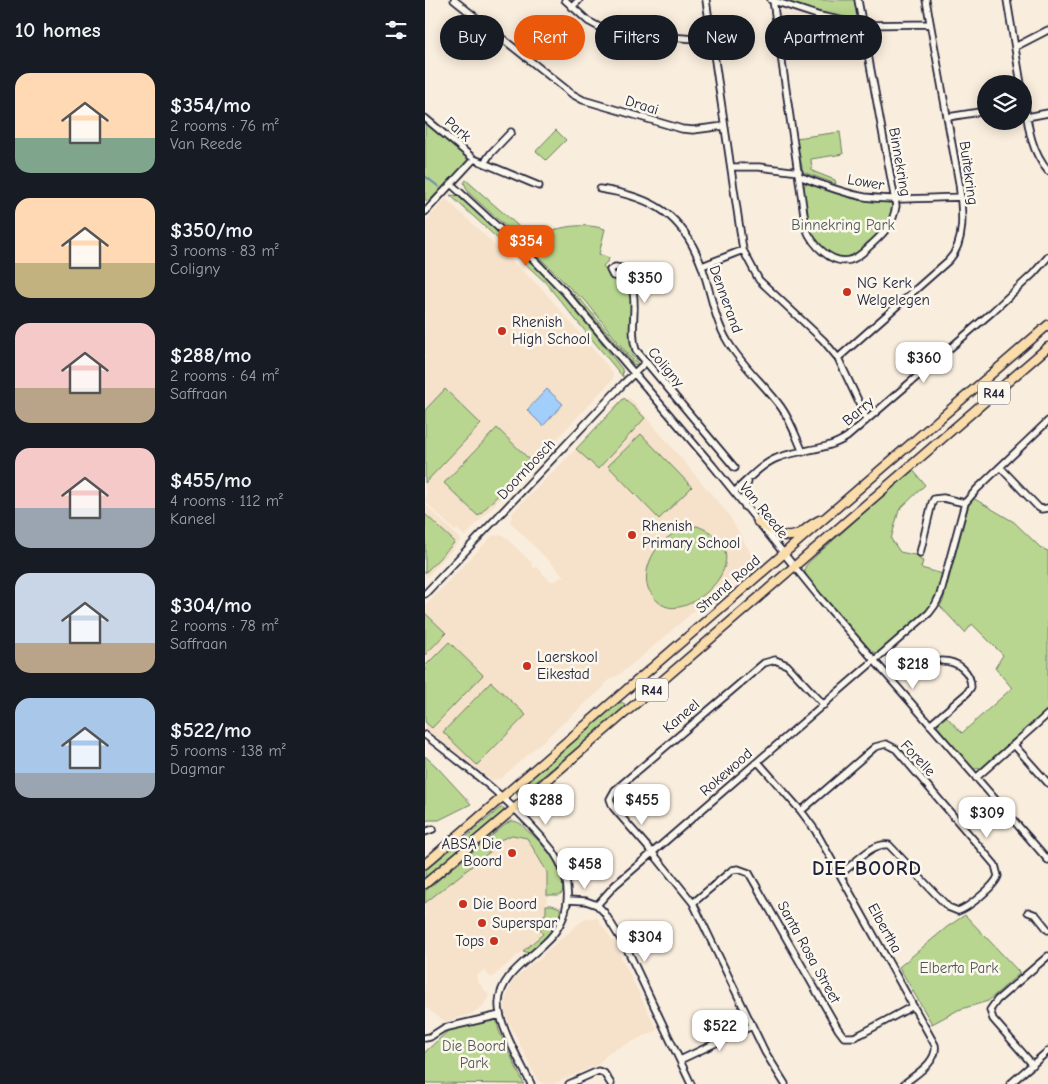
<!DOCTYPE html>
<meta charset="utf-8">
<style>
:root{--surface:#171b24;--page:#20242c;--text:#f1f3f6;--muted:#9ea1a6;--accent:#ea580c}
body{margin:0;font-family:"Comic Neue",sans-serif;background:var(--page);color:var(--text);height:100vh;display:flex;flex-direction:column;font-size:19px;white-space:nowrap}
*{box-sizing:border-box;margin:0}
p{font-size:16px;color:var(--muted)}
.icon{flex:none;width:28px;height:28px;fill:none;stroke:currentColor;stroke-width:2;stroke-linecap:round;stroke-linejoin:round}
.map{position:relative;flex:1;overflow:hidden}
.panel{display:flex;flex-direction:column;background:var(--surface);width:425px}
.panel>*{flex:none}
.top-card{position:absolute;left:15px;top:15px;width:475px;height:45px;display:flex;gap:10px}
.controls{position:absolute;left:552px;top:75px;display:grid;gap:10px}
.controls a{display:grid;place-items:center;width:55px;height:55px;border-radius:50%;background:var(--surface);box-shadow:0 2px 12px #0003;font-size:25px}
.price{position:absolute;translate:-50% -42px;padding:0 11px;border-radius:10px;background:#fff;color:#222;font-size:16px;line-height:32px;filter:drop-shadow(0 1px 2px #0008)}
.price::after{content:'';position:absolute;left:50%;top:30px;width:15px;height:11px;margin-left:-8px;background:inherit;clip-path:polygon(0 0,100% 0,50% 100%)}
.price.on{background:var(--accent);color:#fff}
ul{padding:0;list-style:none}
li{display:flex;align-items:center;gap:15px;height:125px;padding:0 15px}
li span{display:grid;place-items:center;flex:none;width:140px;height:100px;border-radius:15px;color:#555}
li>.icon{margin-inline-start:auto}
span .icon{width:60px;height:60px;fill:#fffc;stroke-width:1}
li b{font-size:21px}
h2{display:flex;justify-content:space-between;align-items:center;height:60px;padding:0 15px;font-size:21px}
.tag{padding:0 18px;border-radius:22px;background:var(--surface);box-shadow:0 2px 12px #0003;font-size:18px;line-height:45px}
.tag.on{background:var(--accent);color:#fff}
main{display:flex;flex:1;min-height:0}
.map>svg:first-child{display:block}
</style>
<main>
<section class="panel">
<h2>10 homes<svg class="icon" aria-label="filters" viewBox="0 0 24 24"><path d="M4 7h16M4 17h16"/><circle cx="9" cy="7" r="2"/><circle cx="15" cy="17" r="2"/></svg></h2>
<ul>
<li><span style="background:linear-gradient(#ffd9b3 65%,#7fa58c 0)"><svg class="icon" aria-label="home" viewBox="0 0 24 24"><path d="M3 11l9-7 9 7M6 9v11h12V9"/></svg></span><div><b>$354/mo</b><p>2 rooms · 76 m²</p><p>Van Reede</p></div></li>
<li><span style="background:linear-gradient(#ffd9b3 65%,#c2b280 0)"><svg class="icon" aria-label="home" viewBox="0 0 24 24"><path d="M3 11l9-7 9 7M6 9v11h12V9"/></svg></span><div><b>$350/mo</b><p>3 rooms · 83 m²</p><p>Coligny</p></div></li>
<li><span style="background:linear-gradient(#f6c9c9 65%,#b9a48a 0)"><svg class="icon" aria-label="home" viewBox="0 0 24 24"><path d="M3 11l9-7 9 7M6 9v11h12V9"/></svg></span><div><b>$288/mo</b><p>2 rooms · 64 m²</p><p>Saffraan</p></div></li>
<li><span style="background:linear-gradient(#f6c9c9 60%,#9aa5b1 0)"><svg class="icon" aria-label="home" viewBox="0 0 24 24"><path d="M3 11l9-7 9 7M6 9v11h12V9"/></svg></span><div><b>$455/mo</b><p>4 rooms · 112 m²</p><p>Kaneel</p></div></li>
<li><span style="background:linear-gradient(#c9d6e8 70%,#b9a48a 0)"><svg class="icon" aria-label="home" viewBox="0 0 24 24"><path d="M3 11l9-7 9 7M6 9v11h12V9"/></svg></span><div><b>$304/mo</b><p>2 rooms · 78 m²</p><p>Saffraan</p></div></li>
<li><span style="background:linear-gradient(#a9c7e8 75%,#9aa5b1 0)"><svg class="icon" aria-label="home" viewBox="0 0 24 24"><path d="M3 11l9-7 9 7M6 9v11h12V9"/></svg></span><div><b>$522/mo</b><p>5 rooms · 138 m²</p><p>Dagmar</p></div></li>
</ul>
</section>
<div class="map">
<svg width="623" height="1084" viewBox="0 0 623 1084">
<rect width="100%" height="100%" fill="#f9eddd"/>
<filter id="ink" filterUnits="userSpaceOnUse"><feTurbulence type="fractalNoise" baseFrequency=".02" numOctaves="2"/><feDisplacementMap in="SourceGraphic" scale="10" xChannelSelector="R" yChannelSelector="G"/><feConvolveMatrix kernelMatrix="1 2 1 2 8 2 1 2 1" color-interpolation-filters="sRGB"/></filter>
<g filter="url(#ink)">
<path fill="#f6e1ca" d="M21 199 118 290 188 373V379L40 536 32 529 30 531 0 501 2 492 0 489V222Z
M199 398 206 399 303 514 329 559 217 656 192 676 183 680 179 687 76 778 67 780 0 728V606L67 536 78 535 108 564 106 565 110 569 112 567 125 581H131L136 577 141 578 85 522 88 512 151 449Z
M0 504 36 540 0 579Z
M87 835 102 838 122 872 121 913 118 934 66 978 59 970 51 976 53 979 52 981 64 995 58 1006 46 1014 21 1021 18 1020 0 1007V903L75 840Z
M161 918H172L188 941 232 1030 184 1052 173 1064 128 1084H121L113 1081 85 1024 80 1014 81 998 88 980 109 962H112L118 957V954Z"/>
<path fill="#b8d68f" stroke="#6d7c65" d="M358 0H430L433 16C431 19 431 20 427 21 413 22 373 6 358 0Z
M0 121 43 156 42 162 4 201 0 200Z
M131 130 141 140 121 160 111 151Z
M415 132 418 154 386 159 387 171 410 180 411 184 378 172 371 138Z
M41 180 108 239C115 238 122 233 129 230 145 225 164 224 180 229L174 254 184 258 183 261 178 266 185 275C189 277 197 277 200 281 210 290 206 332 206 345L208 352 214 361 201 352 160 300 150 293 111 254 44 193 39 183Z
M381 183 390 184 409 193 427 197 466 203C475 222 442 246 429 255 412 264 390 245 384 229 382 222 382 213 380 206 379 199 376 189 381 183Z
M25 195 33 196 128 283 157 317 197 369 198 377 119 281Z
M102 249 108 252 144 290 157 301 201 354 214 364 209 365 144 290Z
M20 389 56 424 0 483V410Z
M199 398 220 418 173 469 151 449Z
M72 428 106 461 53 516 19 483Z
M216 434 267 487 234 519 183 466Z
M488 470 500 485 474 510 466 539 475 552 494 556V559L498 561 496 568 518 574 511 597 502 611 456 652 448 653 388 585C373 566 380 567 395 552Z
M548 498 589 522 616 548 623 551V710L556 768 551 769 547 768 512 726 514 720 520 715 537 733 587 688 570 668 578 655 547 624 540 633 515 606 518 601 543 507Z
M0 514 30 542 0 573Z
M272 526C341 552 268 619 240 606 234 604 229 598 226 593 221 587 221 579 222 571 227 546 247 529 272 526Z
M0 613 21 633 0 655Z
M24 642 58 675 7 728 0 722V666Z
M66 682 101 715 52 765 18 732Z
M196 702 200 704 197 711 96 794 92 795 91 791 96 785 190 705Z
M0 756 12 767 46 804 14 820H4L0 821Z
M75 808H79L80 811 0 879V870L39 839Z
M86 821C97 821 98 828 105 833 119 844 143 873 137 893L133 895H122V872L102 838 87 835 75 840 76 842 66 851 0 903V891L81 824Z
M121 905H127L135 908C138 926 116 943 104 953L98 951 118 934 115 930 118 927 112 921 121 913Z
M540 915 595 973 563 1001 533 1010 507 1024 474 967 522 927Z
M71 1018 74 1031 99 1084 0 1083V1052L23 1031Z"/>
<path fill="#a1cefb" stroke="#6e89ae" d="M122 389 138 404 118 426 102 410Z"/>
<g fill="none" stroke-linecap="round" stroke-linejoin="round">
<path stroke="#6e89ae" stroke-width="2" d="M0 176 14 187"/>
<g stroke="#22223b" stroke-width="9">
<path id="minor" d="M29 0 147 94 158 100 257 129 268 130 299 126
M140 0 163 21 185 33 286 40
M281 0 318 250 334 280 398 340 413 358 439 413 441 421
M346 0 395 16 438 25 505 24
M348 0 381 228C387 244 406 265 425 260 434 258 440 250 447 244 460 232 468 224 471 206L433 0
M582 0 596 84
M147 7 154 0
M590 47 623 30
M599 98C603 124 605 150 623 171
M523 117 561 111
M602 117 623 113
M0 118 49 159 114 186
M59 163 66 153 86 132
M306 167H334L374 172
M374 176C395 184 417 193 440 197 472 201 504 198 536 197
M26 184 111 262 139 291 288 466 394 597 623 860
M175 189C229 197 258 215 277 267 286 292 289 319 303 342 318 367 340 385 356 407 366 421 371 437 378 452
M0 212 49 159
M277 266 318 250
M202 277 188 276 185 270 190 267 196 268C220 294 202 323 211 350L310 468
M413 358 523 261C542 242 537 208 534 183L501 0
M575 467 613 507 616 509 623 508
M309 492C322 481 335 465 352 458 375 449 401 451 422 437L567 312 608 274 623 257
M320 507V490L323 482
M495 553 507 503 509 499 518 498 540 503
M0 594 199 383 221 362
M505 725 542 693 546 687C546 671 532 661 517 661
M0 735C47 771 91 804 128 851 149 882 148 918 119 944 102 961 75 976 74 1003 73 1025 96 1063 106 1084
M589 745 623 783
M333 762 376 811 390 830 510 1045C513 1062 491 1074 479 1084
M551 778 623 714
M376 811 450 747 461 744 471 749 570 865 573 876C570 886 543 908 533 911L523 907 464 845C446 842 429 865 415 874
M0 832 8 829
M143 900 161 901 172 905 179 912 203 951 266 1084
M268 903 307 870 313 869 324 873 413 1029 419 1037H429L436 1034 488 1006
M172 905 190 885 504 613 510 605 515 595 540 503 552 489 623 421
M603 912 611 915 623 930
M0 1038 5 1037 19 1028 75 1015
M255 1060 327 1026
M608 1065 568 1019 565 1010 572 1000 623 956
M144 1084 173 1071 179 1073 186 1084
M360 1084 340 1052 268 903 227 852 193 813 188 807 185 799 190 790 339 663 350 660 362 665 399 705
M585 1084 623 1051"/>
</g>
<g stroke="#22223b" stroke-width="11">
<path id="major" d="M333 522C347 530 361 543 377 532 383 527 389 522 397 519
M0 864 623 325
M0 884 97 802 623 347"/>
</g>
<use href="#minor" stroke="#fbf7ec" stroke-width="5.5"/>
<use href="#major" stroke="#faddab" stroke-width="8"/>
</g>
</g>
<g fill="#c8321e" stroke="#fbf7ec" stroke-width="2">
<circle cx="422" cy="292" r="5"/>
<circle cx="77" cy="331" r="5"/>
<circle cx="207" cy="535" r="5"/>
<circle cx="102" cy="666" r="5"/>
<circle cx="87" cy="853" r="5"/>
<circle cx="38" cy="904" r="5"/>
<circle cx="57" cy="923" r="5"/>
<circle cx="69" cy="941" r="5"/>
</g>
<g text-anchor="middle" stroke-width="5" stroke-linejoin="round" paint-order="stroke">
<g fill="#fbf7ec" stroke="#636270" stroke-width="1">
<rect x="553" y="381.5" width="32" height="23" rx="4"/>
<rect x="211" y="678.5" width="32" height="23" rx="4"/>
</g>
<g font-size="14" font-weight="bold" fill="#22223b">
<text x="569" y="398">R44</text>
<text x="227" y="695">R44</text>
</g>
<g font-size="15" fill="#22223b" stroke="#fbf7ec">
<text transform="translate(217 105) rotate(17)" y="5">Draai</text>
<text transform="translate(33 129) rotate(40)" y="5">Park</text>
<text transform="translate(475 162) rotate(80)" y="5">Binnekring</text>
<text transform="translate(544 173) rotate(82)" y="5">Buitekring</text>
<text transform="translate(441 182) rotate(10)" y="5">Lower</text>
<text transform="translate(301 299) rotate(70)" y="5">Dennerand</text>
<text transform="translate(241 367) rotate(50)" y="5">Coligny</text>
<text transform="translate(433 411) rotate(-41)" y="5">Barry</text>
<text transform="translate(101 469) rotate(-47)" y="5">Doornbosch</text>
<text transform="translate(339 510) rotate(51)" y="5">Van Reede</text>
<text transform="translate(303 584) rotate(-41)" y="5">Strand Road</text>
<text transform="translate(256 716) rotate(-41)" y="5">Kaneel</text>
<text transform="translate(493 758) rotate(47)" y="5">Forelle</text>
<text transform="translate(301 772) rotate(-41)" y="5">Rokewood</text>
<text transform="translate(460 928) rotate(61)" y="5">Elbertha</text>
<text transform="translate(384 952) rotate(61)" y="5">Santa Rosa Street</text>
</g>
<g font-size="15" fill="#4f5854" stroke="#fbf7ec">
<text x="418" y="230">Binnekring Park</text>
<text x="534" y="973">Elberta Park</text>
<text x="49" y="1051">Die Boord<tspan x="49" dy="17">Park</tspan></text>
</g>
<g font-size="15" fill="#22223b" stroke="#fbf7ec" text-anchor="start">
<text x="432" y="288">NG Kerk<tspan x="432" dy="17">Welgelegen</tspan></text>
<text x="87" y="327">Rhenish<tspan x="87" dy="17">High School</tspan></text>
<text x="217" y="531">Rhenish<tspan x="217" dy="17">Primary School</tspan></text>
<text x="112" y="662">Laerskool<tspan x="112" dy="17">Eikestad</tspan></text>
<text x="77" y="849" text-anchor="end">ABSA Die<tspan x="77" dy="17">Boord</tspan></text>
<text x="48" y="909">Die Boord</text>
<text x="67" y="928">Superspar</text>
<text x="59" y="946" text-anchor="end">Tops</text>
</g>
<g font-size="20" font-weight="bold" letter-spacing="1" fill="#22223b" stroke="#fbf7ec">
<text x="442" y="875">DIE BOORD</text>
</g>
</g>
</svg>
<div class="controls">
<a><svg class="icon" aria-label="layers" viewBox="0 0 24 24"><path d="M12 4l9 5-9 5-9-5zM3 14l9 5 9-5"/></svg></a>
</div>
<b class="price on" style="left:101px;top:267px">$354</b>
<b class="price" style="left:220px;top:304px">$350</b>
<b class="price" style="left:499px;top:384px">$360</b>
<b class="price" style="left:488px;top:690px">$218</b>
<b class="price" style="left:121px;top:826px">$288</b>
<b class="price" style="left:217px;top:826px">$455</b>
<b class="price" style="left:562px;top:839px">$309</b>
<b class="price" style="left:160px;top:890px">$458</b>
<b class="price" style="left:220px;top:963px">$304</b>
<b class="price" style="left:295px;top:1052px">$522</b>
<div class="top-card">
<a class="tag">Buy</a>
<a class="tag on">Rent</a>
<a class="tag">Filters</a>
<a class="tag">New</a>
<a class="tag">Apartment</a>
</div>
</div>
</main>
